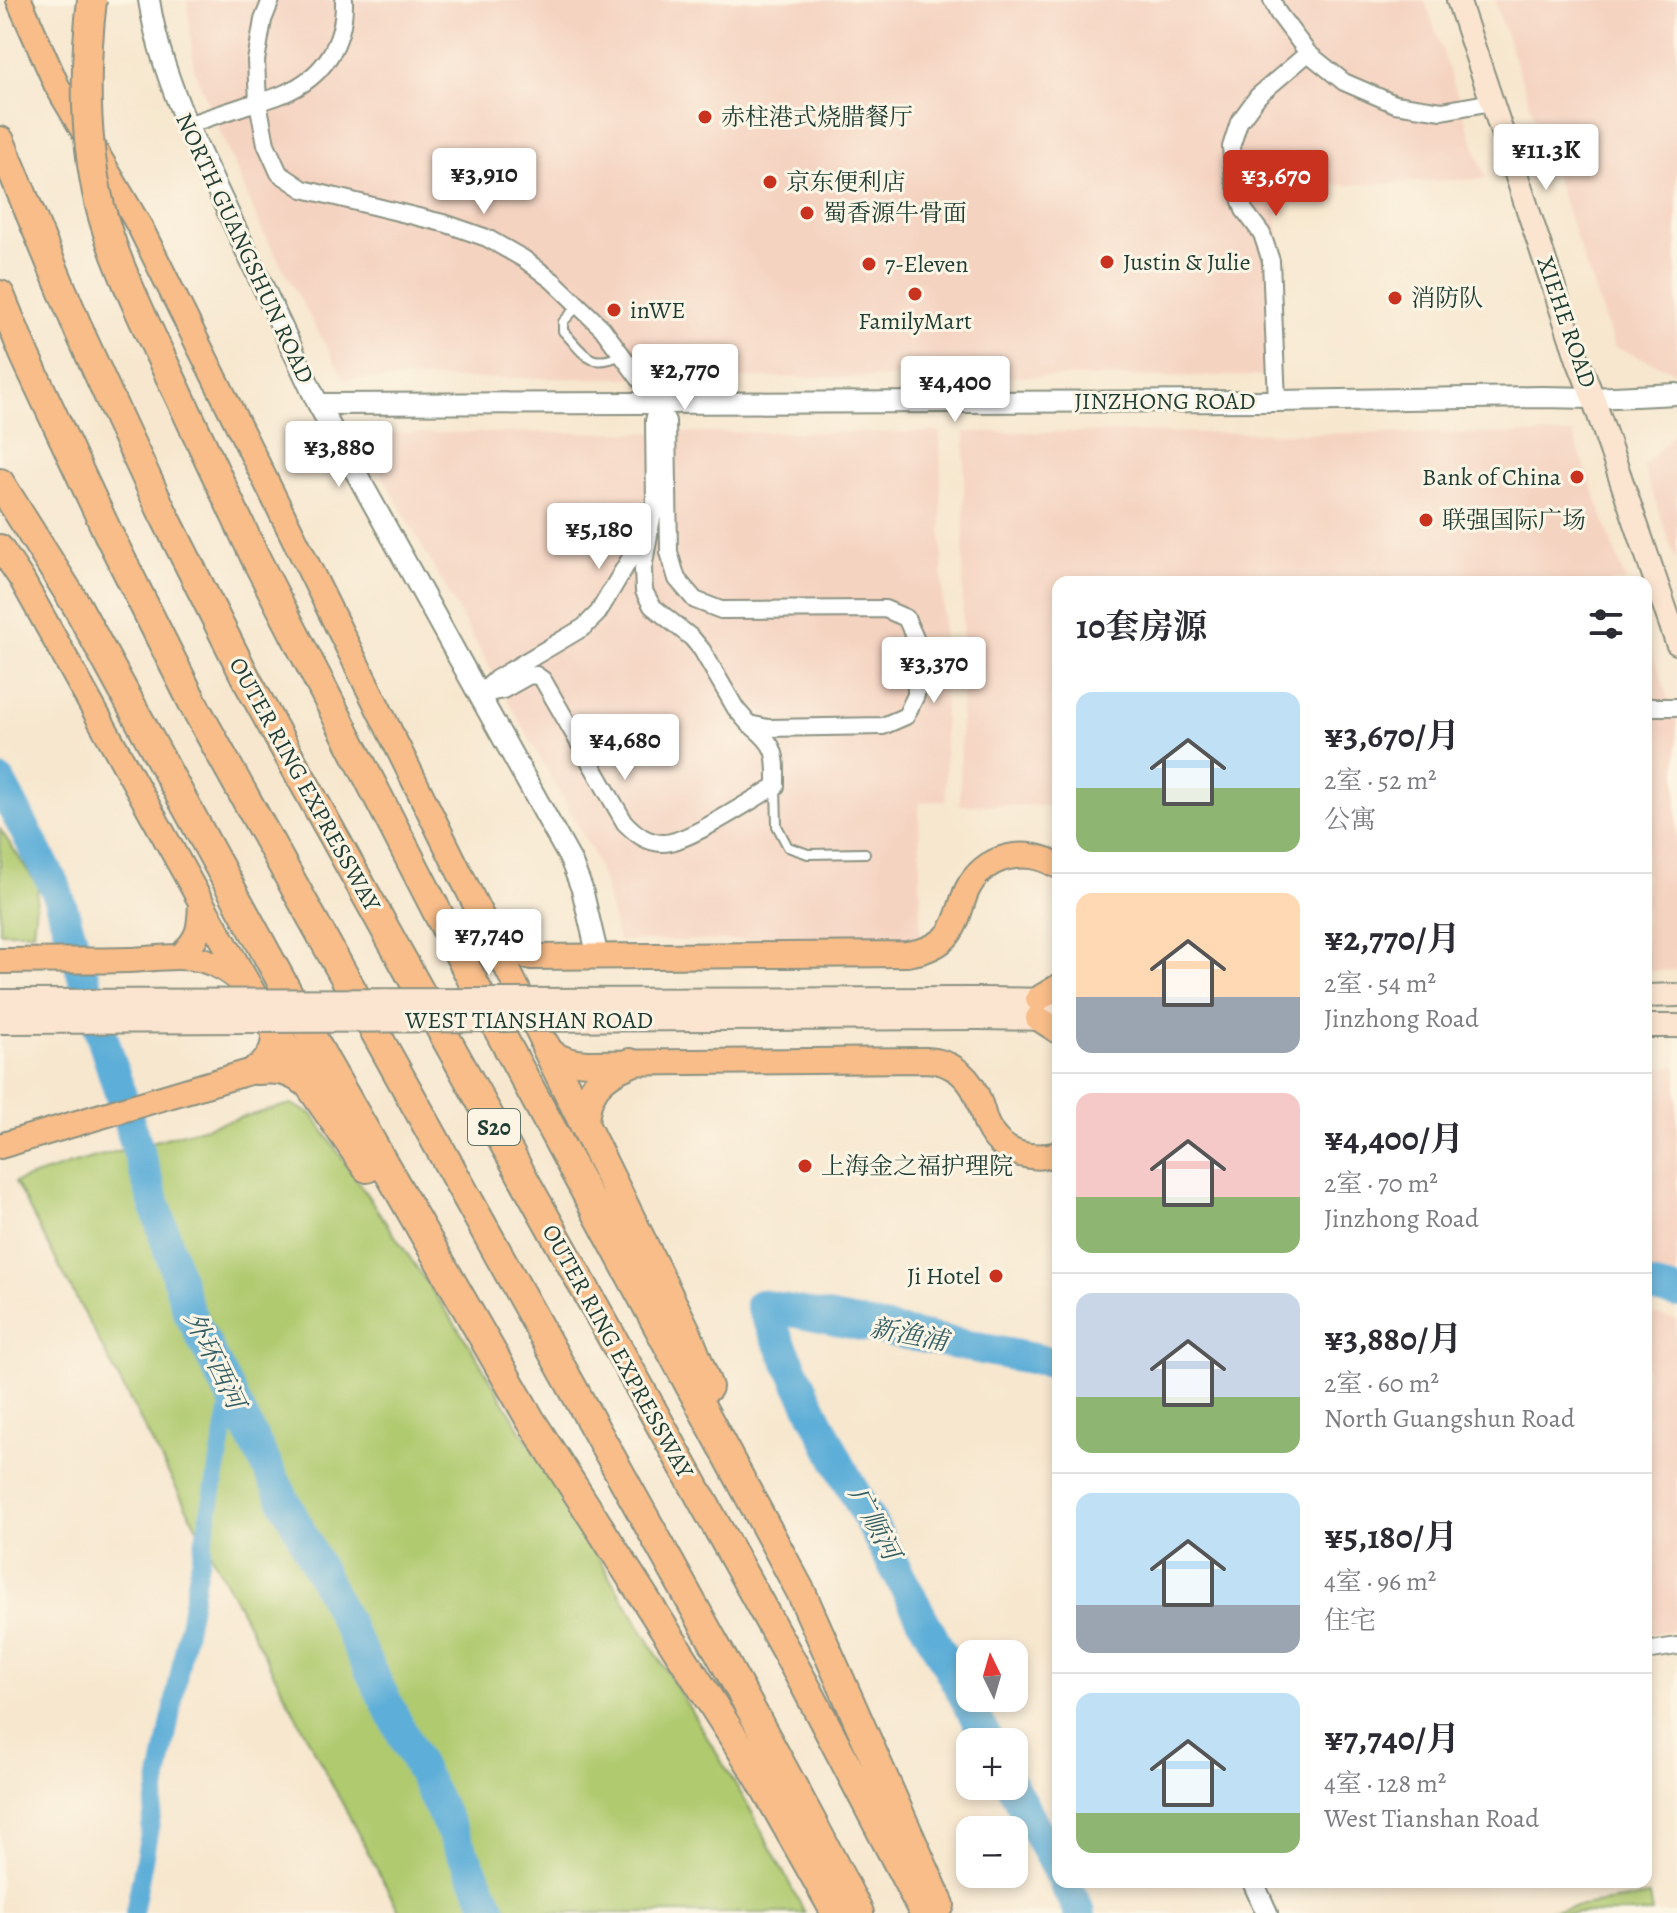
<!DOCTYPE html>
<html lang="zh">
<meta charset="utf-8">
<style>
:root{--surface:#fff;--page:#f7f7f7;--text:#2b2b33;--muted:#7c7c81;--line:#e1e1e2;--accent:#c8321e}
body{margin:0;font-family:Alegreya,"Noto Serif SC",serif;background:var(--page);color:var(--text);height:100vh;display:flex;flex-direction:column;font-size:30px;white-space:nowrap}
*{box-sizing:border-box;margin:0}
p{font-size:26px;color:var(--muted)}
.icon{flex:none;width:44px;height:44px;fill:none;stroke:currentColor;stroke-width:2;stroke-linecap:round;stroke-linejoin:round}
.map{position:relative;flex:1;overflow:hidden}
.drawer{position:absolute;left:1052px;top:576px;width:600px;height:1312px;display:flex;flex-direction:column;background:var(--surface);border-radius:16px;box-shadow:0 4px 12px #0003}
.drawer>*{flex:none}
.needle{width:52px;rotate:355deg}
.tools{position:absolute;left:956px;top:1640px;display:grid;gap:16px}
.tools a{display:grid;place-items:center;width:72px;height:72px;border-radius:16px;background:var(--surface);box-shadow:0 4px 12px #0003;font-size:40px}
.price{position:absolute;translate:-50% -68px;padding:0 18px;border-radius:8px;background:#fff;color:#222;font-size:26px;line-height:52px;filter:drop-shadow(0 2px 4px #0008)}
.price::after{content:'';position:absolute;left:50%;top:48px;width:24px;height:18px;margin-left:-12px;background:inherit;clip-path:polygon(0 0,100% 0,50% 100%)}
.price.selected{background:var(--accent);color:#fff}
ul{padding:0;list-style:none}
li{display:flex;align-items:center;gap:24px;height:200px;padding:0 24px}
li+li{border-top:2px solid var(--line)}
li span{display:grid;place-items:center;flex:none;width:224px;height:160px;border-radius:16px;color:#555}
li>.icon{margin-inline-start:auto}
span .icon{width:96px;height:96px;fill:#fffc;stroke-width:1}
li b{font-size:34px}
h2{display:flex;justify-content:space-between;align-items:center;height:96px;padding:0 24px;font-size:34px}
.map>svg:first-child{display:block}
</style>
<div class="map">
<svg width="1677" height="1913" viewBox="0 0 1677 1913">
<rect width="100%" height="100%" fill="#fcf5e5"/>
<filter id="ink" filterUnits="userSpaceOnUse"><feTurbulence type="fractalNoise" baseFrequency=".0125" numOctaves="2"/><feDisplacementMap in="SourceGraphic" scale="16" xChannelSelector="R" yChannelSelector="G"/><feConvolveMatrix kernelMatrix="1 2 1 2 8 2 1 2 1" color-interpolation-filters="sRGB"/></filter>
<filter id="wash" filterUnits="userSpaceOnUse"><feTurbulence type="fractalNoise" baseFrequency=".006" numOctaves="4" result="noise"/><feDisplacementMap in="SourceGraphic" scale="32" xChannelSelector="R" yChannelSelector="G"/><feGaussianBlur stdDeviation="1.8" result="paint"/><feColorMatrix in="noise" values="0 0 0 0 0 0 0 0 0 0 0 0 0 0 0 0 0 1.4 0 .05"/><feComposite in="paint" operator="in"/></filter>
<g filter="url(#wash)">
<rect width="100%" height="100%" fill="#f7e7cf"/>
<path fill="#f5d3c1" d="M187 0H1425L1486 179 1275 188 1280 263 1274 376 344 379 261 228 194 70Z
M1494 0H1677V372L1614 347Z
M1677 429V563L1643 467Z
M940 432 946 801 919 802 921 939 618 941 604 883 592 851 377 466V446L389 433Z
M965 432 1573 434 1626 582H1058V806L960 805Z
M1646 636 1677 722V970L1646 971Z
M1677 1067V1281L1646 1275V1068Z
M1646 1313 1677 1319V1629L1646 1635Z"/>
<path fill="#b0ca70" stroke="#688452" stroke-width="2" d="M0 829 38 886 33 932H0Z
M291 1104 312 1114 470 1346 748 1805 805 1913H400L15 1182 74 1163Z
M1649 1896 1652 1913H1534Z"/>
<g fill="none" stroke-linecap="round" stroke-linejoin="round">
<path stroke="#5daed8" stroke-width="18" d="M134 1913 231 1396"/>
<path stroke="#5daed8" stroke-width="32" d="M0 782 56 889 188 1310 493 1913
M1646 1286 1677 1293
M761 1305 839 1464 989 1742
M761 1305 1038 1360 1058 1363
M1012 1786 1058 1871
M1064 1882 1080 1913"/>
</g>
</g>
<g filter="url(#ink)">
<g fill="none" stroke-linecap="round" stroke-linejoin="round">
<g stroke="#8b9282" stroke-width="12">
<path id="service" d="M578 306 563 322V331C584 353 589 370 621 355
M776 786 777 826 788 847 808 854 865 853"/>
</g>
<g stroke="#8b9282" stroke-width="20">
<path id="minor" d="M271 0 263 20 256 61 258 102 266 144 279 173 303 189 447 224 487 238 524 259 553 281 602 328 658 404 667 421 669 552 677 579 695 600 721 610 885 609 906 618 915 638 916 695 906 716 883 726 768 728 749 724 736 709 702 650 692 638 652 606 644 591 643 569 651 523
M1272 0 1278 13 1308 53 1344 82 1395 104 1442 111 1492 102
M187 125C207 118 227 112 247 105 259 102 272 99 283 94 324 77 345 43 344 0
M1277 401 1271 261 1262 234 1244 210 1234 180 1231 147 1239 122 1258 96 1308 53
M479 695 503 690 528 676 536 675 543 680 625 823C636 834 647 843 663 843 688 843 752 799 776 786 776 756 778 747 753 727
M479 695 496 679 584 627 598 613 651 523 655 504 654 421 658 404
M1646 707H1677
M1646 1651 1677 1646"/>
</g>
<g stroke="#8b9282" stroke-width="24">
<path id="tertiary" d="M149 0C156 45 170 83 187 125L318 404 571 861 582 889 598 957
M318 404 1277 401 1542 397 1593 398 1677 394
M1253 1882 1267 1913"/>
</g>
<g stroke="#8b9282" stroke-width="26">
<path id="secondary" d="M1458 0 1578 360 1593 398 1677 643
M1646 996 1677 995
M979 999 1057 1000
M979 1018 1054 1019
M1646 1026H1677"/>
</g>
<g stroke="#8b9282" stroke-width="28">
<path id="primary" d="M19 0 57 86 140 227 545 1045C557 1059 571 1062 588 1063L926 1060C953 1061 972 1078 980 1104 983 1112 984 1120 988 1127 1001 1154 1031 1161 1058 1154
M0 547 22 580 201 902 274 1029C275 1048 270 1057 256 1070L0 1146
M492 937C502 948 517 955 532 957L907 954C921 952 937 947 947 936 958 924 960 905 967 890 984 855 1026 846 1058 866
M180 957C200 936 200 930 201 902
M0 961C43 960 86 961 130 960 154 959 180 954 203 960 220 965 233 974 245 985
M1038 999 1058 987
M1038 1018 1058 1031"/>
</g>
<g stroke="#8b9282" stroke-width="32">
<path id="motorway" d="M0 141 80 333 120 421 161 509 248 682 807 1689 924 1913
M0 295 25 356 108 533 196 709 754 1715 813 1824 859 1913
M0 483 77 606 325 1061 530 1419 759 1777 836 1913
M255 557 484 1003 801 1592 940 1905
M274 1029 308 1083 367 1168
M545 1045 686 1331 708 1387
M256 1070C280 1068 288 1070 308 1083
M584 1125C585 1092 599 1075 630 1063"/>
</g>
<use href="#service" stroke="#fff" stroke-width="8"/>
<use href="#minor" stroke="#fff" stroke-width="16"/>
<use href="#tertiary" stroke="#fff" stroke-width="20"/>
<use href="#secondary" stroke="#fce5d0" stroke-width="22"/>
<use href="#primary" stroke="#f8bd89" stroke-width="24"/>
<use href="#motorway" stroke="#f8bd89" stroke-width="28"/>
<g stroke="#8b9282" stroke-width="26" stroke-linecap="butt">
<path id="secondary-bridge" d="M0 1001 979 999
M0 1022 979 1018"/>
</g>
<g stroke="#8b9282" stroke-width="32" stroke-linecap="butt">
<path id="motorway-bridge" d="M92 0C84 68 84 140 100 206 113 257 137 305 159 353 191 421 223 489 255 557"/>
</g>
<use href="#secondary-bridge" stroke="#fce5d0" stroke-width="22"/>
<use href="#motorway-bridge" stroke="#f8bd89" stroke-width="28"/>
</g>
</g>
<g fill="#c8321e" stroke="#fcf5e5" stroke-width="3">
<circle cx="705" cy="117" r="8"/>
<circle cx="770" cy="182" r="8"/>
<circle cx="807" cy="213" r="8"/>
<circle cx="1107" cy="262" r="8"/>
<circle cx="869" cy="264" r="8"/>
<circle cx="915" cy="294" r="8"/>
<circle cx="1395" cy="298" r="8"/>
<circle cx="614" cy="310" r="8"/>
<circle cx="1577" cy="477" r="8"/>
<circle cx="1426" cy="520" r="8"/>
<circle cx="805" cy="1166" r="8"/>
<circle cx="996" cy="1276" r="8"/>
</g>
<g text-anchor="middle" stroke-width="6" stroke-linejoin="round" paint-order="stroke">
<rect fill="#fcf5e5" stroke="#617469" stroke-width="2" x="468" y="1109" width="52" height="36" rx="6"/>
<g font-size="22" font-weight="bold" fill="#1f3d34">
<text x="494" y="1135">S20</text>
</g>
<g font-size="24" fill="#1f3d34" stroke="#fcf5e5" text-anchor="start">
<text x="721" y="125">赤柱港式烧腊餐厅</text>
<text x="786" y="190">京东便利店</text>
<text x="823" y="221">蜀香源牛骨面</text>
<text x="1123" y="270">Justin &amp; Julie</text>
<text x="885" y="272">7-Eleven</text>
<text x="1411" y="306">消防队</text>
<text x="630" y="318">inWE</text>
<text x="915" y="329" text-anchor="middle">FamilyMart</text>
<text x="1561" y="485" text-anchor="end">Bank of China</text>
<text x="1442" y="528">联强国际广场</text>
<text x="821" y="1174">上海金之福护理院</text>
<text x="980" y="1284" text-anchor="end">Ji Hotel</text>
</g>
<g font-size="24" fill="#1f3d34" stroke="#fcf5e5">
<text transform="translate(245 248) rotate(65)" y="8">NORTH GUANGSHUN ROAD</text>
<text transform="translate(1567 322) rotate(71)" y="8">XIEHE ROAD</text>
<text x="1165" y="409">JINZHONG ROAD</text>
<text transform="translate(305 784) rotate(61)" y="8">OUTER RING EXPRESSWAY</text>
<text x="529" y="1028">WEST TIANSHAN ROAD</text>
<text transform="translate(618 1351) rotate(61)" y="8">OUTER RING EXPRESSWAY</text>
</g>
<g font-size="26" font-style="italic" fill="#325f65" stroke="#fcf5e5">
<text transform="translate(909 1334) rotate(11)" y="9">新渔浦</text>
<text transform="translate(215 1360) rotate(64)" y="9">外环西河</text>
<text transform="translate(875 1523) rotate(62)" y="9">广顺河</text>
</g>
</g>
</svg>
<div class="tools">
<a><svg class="needle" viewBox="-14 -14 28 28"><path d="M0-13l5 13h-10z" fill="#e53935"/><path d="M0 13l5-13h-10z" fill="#7c7c81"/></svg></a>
<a>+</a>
<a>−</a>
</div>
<b class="price" style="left:1546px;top:192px">¥11.3K</b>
<b class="price" style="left:484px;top:216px">¥3,910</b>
<b class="price selected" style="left:1276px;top:218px">¥3,670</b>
<b class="price" style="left:685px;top:412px">¥2,770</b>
<b class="price" style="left:955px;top:424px">¥4,400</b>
<b class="price" style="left:339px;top:489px">¥3,880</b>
<b class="price" style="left:599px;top:571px">¥5,180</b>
<b class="price" style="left:934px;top:705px">¥3,370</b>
<b class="price" style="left:625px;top:782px">¥4,680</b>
<b class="price" style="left:489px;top:977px">¥7,740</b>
<section class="drawer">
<h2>10套房源<svg class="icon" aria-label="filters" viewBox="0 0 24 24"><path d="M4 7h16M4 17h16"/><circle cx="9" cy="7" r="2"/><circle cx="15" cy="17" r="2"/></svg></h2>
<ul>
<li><span style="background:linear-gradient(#bfe0f5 60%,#8fb573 0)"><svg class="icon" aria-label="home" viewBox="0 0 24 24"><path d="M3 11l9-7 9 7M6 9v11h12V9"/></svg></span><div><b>¥3,670/月</b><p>2室 · 52 m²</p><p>公寓</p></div></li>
<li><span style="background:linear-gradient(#ffd9b3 65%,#9aa5b1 0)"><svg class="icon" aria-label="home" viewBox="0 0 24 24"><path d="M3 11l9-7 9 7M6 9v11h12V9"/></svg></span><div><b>¥2,770/月</b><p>2室 · 54 m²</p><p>Jinzhong Road</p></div></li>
<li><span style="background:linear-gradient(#f6c9c9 65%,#8fb573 0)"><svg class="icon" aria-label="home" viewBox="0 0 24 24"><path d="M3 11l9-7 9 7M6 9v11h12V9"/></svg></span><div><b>¥4,400/月</b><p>2室 · 70 m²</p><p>Jinzhong Road</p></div></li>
<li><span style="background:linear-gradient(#c9d6e8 65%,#8fb573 0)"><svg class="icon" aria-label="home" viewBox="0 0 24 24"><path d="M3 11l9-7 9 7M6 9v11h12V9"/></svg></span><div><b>¥3,880/月</b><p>2室 · 60 m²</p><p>North Guangshun Road</p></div></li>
<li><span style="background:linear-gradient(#bfe0f5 70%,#9aa5b1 0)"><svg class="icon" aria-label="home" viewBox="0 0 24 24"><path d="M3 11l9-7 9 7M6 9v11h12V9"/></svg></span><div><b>¥5,180/月</b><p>4室 · 96 m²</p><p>住宅</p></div></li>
<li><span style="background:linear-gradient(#bfe0f5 75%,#8fb573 0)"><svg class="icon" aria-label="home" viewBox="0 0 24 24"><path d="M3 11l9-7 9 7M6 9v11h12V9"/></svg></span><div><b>¥7,740/月</b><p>4室 · 128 m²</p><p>West Tianshan Road</p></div></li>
</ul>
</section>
</div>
